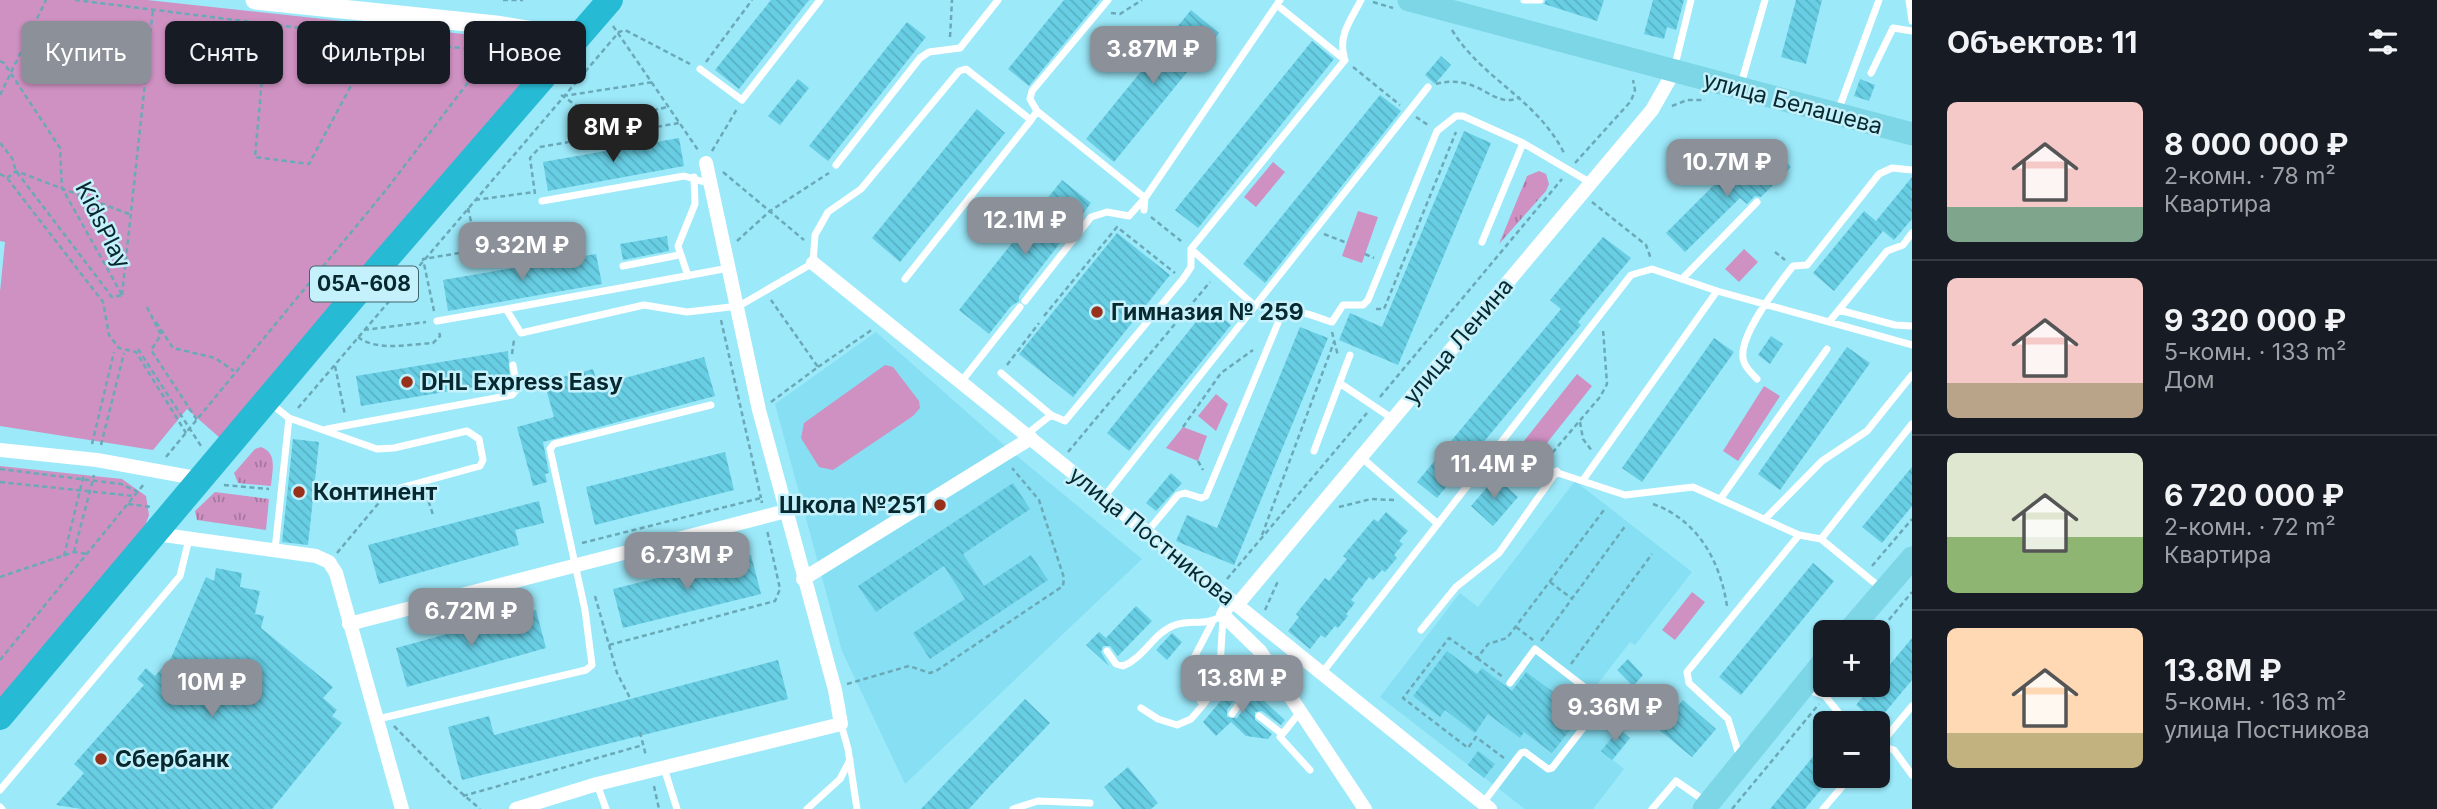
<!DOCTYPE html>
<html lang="ru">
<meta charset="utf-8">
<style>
:root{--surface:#171b24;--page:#20242c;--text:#f1f3f6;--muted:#9ea1a6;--line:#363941;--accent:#8c9099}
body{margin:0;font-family:Inter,sans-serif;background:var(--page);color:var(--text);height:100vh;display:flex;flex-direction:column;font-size:26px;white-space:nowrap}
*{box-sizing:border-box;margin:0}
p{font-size:23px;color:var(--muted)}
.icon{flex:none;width:38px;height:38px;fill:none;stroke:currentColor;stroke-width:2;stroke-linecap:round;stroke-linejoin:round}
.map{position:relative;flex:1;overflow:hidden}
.side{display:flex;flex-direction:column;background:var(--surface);width:525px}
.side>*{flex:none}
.guide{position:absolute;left:21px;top:21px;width:665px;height:63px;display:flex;gap:14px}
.tools{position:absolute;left:1813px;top:620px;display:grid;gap:14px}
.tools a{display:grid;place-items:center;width:77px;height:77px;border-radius:10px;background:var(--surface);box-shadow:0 2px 5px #0004;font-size:35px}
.price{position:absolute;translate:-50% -60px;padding:0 16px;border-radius:14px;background:var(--accent);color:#fff;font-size:23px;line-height:46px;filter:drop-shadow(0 2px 4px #0008)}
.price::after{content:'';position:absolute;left:50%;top:42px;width:21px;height:16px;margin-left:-10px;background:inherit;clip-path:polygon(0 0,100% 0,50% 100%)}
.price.on{background:#222;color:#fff}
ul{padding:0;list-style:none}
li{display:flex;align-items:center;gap:21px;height:175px;padding:0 35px}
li+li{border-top:2px solid var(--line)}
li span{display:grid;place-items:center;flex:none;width:196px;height:140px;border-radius:10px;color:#555}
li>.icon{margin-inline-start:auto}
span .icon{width:84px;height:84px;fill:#fffc;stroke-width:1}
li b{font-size:30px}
h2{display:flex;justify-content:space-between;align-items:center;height:84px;padding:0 35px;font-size:30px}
.pill{padding:0 24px;border-radius:10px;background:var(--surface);box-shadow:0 2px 5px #0004;font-size:24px;line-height:63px}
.pill.on{background:var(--accent);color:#fff}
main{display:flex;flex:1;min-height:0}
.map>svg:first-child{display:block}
</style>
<main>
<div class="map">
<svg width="1912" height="809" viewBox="0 0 1912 809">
<defs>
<pattern id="grass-tufts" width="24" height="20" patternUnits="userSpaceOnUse" patternTransform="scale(1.75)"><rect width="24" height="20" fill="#ce91c2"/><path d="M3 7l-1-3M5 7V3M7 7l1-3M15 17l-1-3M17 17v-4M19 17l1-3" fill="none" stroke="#a5769e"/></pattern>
<pattern id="building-back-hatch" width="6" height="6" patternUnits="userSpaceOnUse" patternTransform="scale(1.75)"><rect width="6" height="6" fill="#67cee4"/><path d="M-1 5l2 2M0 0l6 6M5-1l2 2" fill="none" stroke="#58b1c4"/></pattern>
</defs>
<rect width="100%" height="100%" fill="#9ce9fa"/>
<path fill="#86dff2" d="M876 332 1012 452 1142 559 905 784 842 651 775 404Z
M1575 481 1692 572 1635 645 1630 642 1596 686 1612 699 1600 715 1630 738 1613 760 1624 769 1593 809H1525L1380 697 1460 593 1478 607Z"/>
<path fill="url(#grass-tufts)" d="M1539 171 1546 174 1549 184 1546 191 1499 244 1527 176Z
M261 447C278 453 272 471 271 486L238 483 234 473 255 449Z
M215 492 269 499 266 530 197 520 195 511Z"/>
<path fill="#ce91c2" d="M0 0H147L519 40 534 49 538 59 529 75 220 438 187 409 153 450 0 426V292L5 242 0 241Z
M1273 162 1285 172 1256 207 1244 197Z
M1358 211 1378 217 1362 263 1342 256Z
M1744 249 1758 262 1739 282 1725 269Z
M885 365 893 367 919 401 920 408 913 416 833 470 819 467 801 438 804 423Z
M1577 374 1592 386 1539 453 1524 441Z
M1764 386 1780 396 1738 461 1723 451Z
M1216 394 1228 404 1216 431 1198 416Z
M1183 427 1207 436 1198 461 1166 448Z
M0 466 122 479 146 496 149 515 145 526 0 699Z
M1692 592 1705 602 1675 640 1662 630Z"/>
<path fill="url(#building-back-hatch)" d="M771 0H809L739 89 715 70Z
M1064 0H1100L1029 86 1008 69Z
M1546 0H1604L1597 21 1544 4Z
M1653 0H1684L1676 30 1667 27 1664 39 1644 34Z
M1796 0H1822L1806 64 1781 57Z
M1191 10 1219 33 1114 162 1086 139Z
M907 22 926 37 828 161 809 146Z
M1312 41 1334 59 1198 228 1175 210Z
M1441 56 1451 65 1435 84 1425 75Z
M798 79 809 88 780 125 768 116Z
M1860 79 1875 85 1869 101 1854 96Z
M1380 95 1401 111 1265 283 1243 264Z
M977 109 1005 133 900 262 872 238Z
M1464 131 1491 143 1398 365 1339 340 1350 313 1382 327Z
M679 138 684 166 548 191 543 162Z
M1772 148 1791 167 1761 197 1755 196 1747 204 1740 198 1685 252 1666 233 1723 176 1734 186Z
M1912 177V219L1894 240 1883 231 1834 291 1813 273 1864 211 1876 221Z
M1062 180 1091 203 1019 296V301L1011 306 989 334 959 310Z
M1117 233 1170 275 1073 397 1019 354Z
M667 236 669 251 623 260 620 244Z
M1603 237 1631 258 1578 322 1581 325 1437 498 1417 482 1561 309 1550 300Z
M596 254 602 284 448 311 443 280Z
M1208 307 1231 325 1129 451 1107 433Z
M1300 327 1328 338 1234 565 1176 541 1187 515 1217 528Z
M1771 336 1783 344 1770 364 1758 355Z
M1714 338 1734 352 1642 482 1622 468Z
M1847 347 1870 363 1780 490 1758 474Z
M508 351 510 381 361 406 356 376Z
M704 357 715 396 543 442 549 473 545 474 547 482 533 486 517 427 554 417 543 378 558 374 559 378 593 369 598 385Z
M293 439 319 442 308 545 282 542Z
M725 452 734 490 595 525 586 487Z
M1912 467V506L1882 543 1862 527Z
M1171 473 1182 483 1156 511 1146 503Z
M1496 477 1518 497 1493 526 1471 506Z
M1013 483 1030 509 963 554 984 586 1031 555 1048 580 930 659 913 633 965 599 944 566 876 612 858 586Z
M539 501 544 523 515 530 519 545 379 584 368 545Z
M1386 512 1408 531 1399 541 1403 544 1394 555 1397 558 1385 572 1382 570 1373 580 1369 577 1360 589 1351 600 1355 603 1346 614 1348 616 1338 628 1335 626 1325 638 1321 635 1310 649 1288 631 1299 617 1296 614 1325 578 1329 581 1347 559 1343 556 1374 519 1378 522Z
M751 555 761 594 623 628 613 589Z
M1813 563 1834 581 1741 695 1719 677Z
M216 568 242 573 240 587 260 591 255 614 264 616 261 628 333 687 323 698 337 710 332 716 342 723 272 809H82L56 805 84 773 74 764 144 685 137 679 146 668 155 676 171 658 206 577 214 581Z
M1136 606 1152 621 1118 656 1110 646H1103L1101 652 1109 666 1086 645 1099 632 1106 638Z
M536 610 546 648 407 687 396 648Z
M1172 633 1182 642 1167 660 1156 650Z
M1912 638V680L1877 722 1856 705 1873 684H1878V679Z
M1447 651 1477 674 1482 668 1512 691 1526 672 1556 694 1561 688 1587 708 1552 753 1524 732 1520 738 1488 714 1475 733 1445 710 1440 717 1413 696Z
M1628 659 1643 675 1633 686 1617 670Z
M778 660 788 699 462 780 448 727 489 716 494 735Z
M1239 679 1245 685 1227 710V717L1237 718 1255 693 1285 720 1281 725 1262 711 1255 712V720L1272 734 1268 739 1246 736 1231 722 1216 736 1203 722Z
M1025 699 1050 723 989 787 969 809H921Z
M1683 700 1716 729 1692 757 1658 729Z
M1619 729 1630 738 1612 760 1601 751Z
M1825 742V775H1833L1805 809H1770Z
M1478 751 1495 764 1484 778 1468 765Z
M1128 767 1158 803 1151 809H1122L1104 787Z"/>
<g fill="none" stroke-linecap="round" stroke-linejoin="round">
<path stroke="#6ba9b7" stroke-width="2.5" stroke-dasharray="5 3.5" stroke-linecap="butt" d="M75 0 485 51
M503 0H523
M1373 2 1393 8
M1111 13 1120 14 1142 0
M267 23 255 157 309 164 377 37
M613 26 698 150
M1452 30C1482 79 1537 99 1564 153
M950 37 952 0
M0 61 4 63 60 148 62 188 122 295
M706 62 752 0
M1353 67 1400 105
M476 72 521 70
M1436 84C1480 72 1493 111 1520 97
M0 95 46 0
M561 95 602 123 667 107
M563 96 654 82
M1672 106 1687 100H1705
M1416 117 1428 125
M602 123 604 136
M0 143 12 158 16 171 112 297 122 295
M712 151 737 109
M1575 163 1631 101 1635 90 1633 80
M723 172 804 240
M0 174 7 178 103 302 109 335 119 348 136 352 186 433
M7 178 16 171 129 214
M535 194 530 158 540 147 679 123
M475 200 534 192
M1592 202 1646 245 1651 259
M468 208 477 249
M1151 217 1181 241
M1324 234 1347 243
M737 241 770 211 829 173
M1775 252 1785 260
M1365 254 1374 258
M122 295 153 9
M147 307 161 335 151 350 197 420
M1376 309H1384L1456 132
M434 311 423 259 496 247 500 263
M1044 316 1117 227 1175 273
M721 320 761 498
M156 322 173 348 215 358 234 371
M364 330 426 322
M1332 332 1338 356
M358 337C377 352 410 344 433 343L440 336 439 331
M138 349 201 446
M512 354 514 340
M1007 365 1039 323
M335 366 345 415
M818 367 873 329
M1380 397 1562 179
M771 402 818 367 771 300
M298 408 619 32 625 30 690 64
M1580 422 1583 439 1592 451
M1183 427 1221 373 1253 350
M92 444 114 352
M101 445 124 353
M1068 452 1210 282
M166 457 386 190 476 72 490 40
M1547 459 1600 397 1607 384 1603 329
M1198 461 1203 470
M0 469 121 484 138 492
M0 482 134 496
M224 485 269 489
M426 493 433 515
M128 504 151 507
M1653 504C1698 520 1720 561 1727 606
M1339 507 1371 499 1394 500
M1262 535 1334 342
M582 543 761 498 762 503
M74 552 94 475
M337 553 382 499
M64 556 84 474
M1872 566 1912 519
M0 577 74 552 87 554
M1227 579 1367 413
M1550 582 1571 598
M595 596 617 673 630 698
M1265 610 1278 581
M1516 627 1533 640
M1878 633 1912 592
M1541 641 1626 525
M609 645 775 601 780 589 767 530
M1477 658 1503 677
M0 660 144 484
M1571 664 1652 554
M847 684 909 666 930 673 936 671 1063 586 1064 578 1039 500 1012 468
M394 726 451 784 480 809
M640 732 646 756
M1504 758 1476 737 1468 748 1403 698 1449 638 1477 658 1488 644 1507 638 1604 510
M654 786 659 809
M463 796 643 745
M1732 809 1819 704"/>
<path stroke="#fff" stroke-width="7" d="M1524 0H1540
M1909 0 1912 21
M1344 56C1338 35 1352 18 1361 0
M700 69 742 100 820 0
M1674 69 1691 0
M1871 73 1893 28 1912 31
M1741 84 1765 0
M1037 111 1030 99 1032 91 1108 0
M1838 111 1879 0
M1031 120 1037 111 1145 198 1144 210
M836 165 920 58 929 52 960 48 998 0
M542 201 684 176 711 184
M1482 242 1523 143
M1191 249 1345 60 1277 5
M623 266 679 255
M688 276 678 246 695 204 694 177
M1683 278 1757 202
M1025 301 1091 217 1107 212 1129 216 1145 198 1280 0
M506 309 729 268
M1839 310 1895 325 1912 326
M437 321 506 309 521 333 644 305 687 312 739 306 813 263 815 235 828 212 861 189 959 71 966 69 1031 120 905 279
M1829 322 1887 251 1903 245 1912 233
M1001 373 1051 415 1065 421 1183 279 1191 267V249L1255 306
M1757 379C1752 374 1746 368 1744 362 1735 339 1779 284 1793 266L1807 265 1879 174 1892 168 1912 170
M961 382 1020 307
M1341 384 1393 419
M270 403 289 418
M327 429 512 395 517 389 513 365
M1027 434 1051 415
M1314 451 1350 355
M1494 452 1625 495 1693 487 1799 535 1821 539 1882 589
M1361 457 1438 524
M1583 480 1717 291
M1104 497 1428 87
M1721 498 1827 349
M1765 519 1822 461 1867 431 1912 375
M1147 532 1178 495 1185 493 1201 498 1206 496 1280 318C1293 304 1316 318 1332 322L1343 305H1363L1368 300 1437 131 1456 116H1463L1523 143 1591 183
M1821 539 1912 424
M275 550 289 418 377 449 394 448 467 431 479 439 483 460 480 466 389 491
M1421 630 1456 587 1499 553 1557 471
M1107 651 1116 664 1123 666C1144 658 1154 632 1175 625 1193 619 1206 627 1223 615
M1322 673 1631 275 1652 269 1717 291 1912 345
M1806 689 1825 696 1847 723
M1203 705 1219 683 1223 617
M1141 708 1158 719 1177 725 1191 719 1203 705 1187 679V671L1212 623
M1300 712 1280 737 1310 770
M1232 714 1260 675 1262 660
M1259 716 1281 733
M378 719 586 670 592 665 585 610 550 449 554 444 711 405
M841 724 848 749 857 809
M1878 745 1894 750 1912 775
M1878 747 1912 706
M1740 758 1728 719 1689 683 1687 672 1799 535
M664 768 677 809
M597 784 606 809
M0 790 180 576 189 539
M1483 803 1521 753 1525 752 1548 769 1552 768 1601 705V700L1535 649 1510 683
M0 807 2 809
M807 809 840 779 850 760
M1013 809 1038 801 1090 803
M1652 809 1676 781 1705 801
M1823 809 1852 775"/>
<path stroke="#fff" stroke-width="14" d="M813 263 1490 809
M0 450 97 460 201 479
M156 534 316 556 329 562 336 573 402 809
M803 579 1031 438
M1231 600 1223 615 1260 651 1365 809
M1237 605 1652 110 1673 73
M349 624 786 511
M516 809 597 784 841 724 835 690 759 410 706 163"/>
<path stroke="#fff" stroke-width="19" d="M255 0 496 25 578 38"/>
<path stroke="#7dd6e5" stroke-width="23" d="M1409 0 1912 134
M1848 632 1912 558
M1704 809 1825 660"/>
<path stroke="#26bad4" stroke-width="26" d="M0 717 373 274 610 0"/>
</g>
<g fill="#993019" stroke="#c4f1fb" stroke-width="2.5">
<circle cx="1097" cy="312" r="7"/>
<circle cx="407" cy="382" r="7"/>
<circle cx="299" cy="492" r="7"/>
<circle cx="940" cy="505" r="7"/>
<circle cx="101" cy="759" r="7"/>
</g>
<g text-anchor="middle" stroke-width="5" stroke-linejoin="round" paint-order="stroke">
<rect fill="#c4f1fb" stroke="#40646c" stroke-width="2" x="310" y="266.5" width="108" height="35" rx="5"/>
<g font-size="21" font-weight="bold" fill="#07282f">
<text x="364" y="291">05А-608</text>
</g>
<g font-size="23" fill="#07282f" stroke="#c4f1fb">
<text transform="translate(1793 103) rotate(15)" y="8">улица Белашева</text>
<text transform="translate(103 225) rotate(63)" y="8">KidsPlay</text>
<text transform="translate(1458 341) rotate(-50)" y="8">улица Ленина</text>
<text transform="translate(1152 536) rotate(39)" y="8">улица Постникова</text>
</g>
<g font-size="23" font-weight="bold" fill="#07282f" stroke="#c4f1fb" text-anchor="start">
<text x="1111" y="320">Гимназия № 259</text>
<text x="421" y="390">DHL Express Easy</text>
<text x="313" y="500">Континент</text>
<text x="926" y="513" text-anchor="end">Школа №251</text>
<text x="115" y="767">Сбербанк</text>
</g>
</g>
</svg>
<div class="tools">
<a>+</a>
<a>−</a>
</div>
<b class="price" style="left:1153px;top:86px">3.87M ₽</b>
<b class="price on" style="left:613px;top:164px">8M ₽</b>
<b class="price" style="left:1727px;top:199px">10.7M ₽</b>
<b class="price" style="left:1025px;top:257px">12.1M ₽</b>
<b class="price" style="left:522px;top:282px">9.32M ₽</b>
<b class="price" style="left:1494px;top:501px">11.4M ₽</b>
<b class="price" style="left:687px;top:592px">6.73M ₽</b>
<b class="price" style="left:471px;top:648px">6.72M ₽</b>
<b class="price" style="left:1242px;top:715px">13.8M ₽</b>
<b class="price" style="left:212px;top:719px">10M ₽</b>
<b class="price" style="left:1615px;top:744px">9.36M ₽</b>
<div class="guide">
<a class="pill on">Купить</a>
<a class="pill">Снять</a>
<a class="pill">Фильтры</a>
<a class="pill">Новое</a>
</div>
</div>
<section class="side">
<h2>Объектов: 11<svg class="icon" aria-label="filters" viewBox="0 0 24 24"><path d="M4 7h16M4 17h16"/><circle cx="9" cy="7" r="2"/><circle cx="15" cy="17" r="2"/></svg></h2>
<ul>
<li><span style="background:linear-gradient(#f6c9c9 75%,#7fa58c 0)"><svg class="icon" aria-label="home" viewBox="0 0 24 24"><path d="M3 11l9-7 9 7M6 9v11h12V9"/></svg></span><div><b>8 000 000 ₽</b><p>2-комн. · 78 m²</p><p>Квартира</p></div></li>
<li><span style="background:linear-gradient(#f6c9c9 75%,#b9a48a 0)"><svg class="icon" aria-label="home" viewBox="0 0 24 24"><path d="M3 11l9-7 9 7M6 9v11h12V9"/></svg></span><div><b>9 320 000 ₽</b><p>5-комн. · 133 m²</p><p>Дом</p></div></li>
<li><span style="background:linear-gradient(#dfe7d0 60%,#8fb573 0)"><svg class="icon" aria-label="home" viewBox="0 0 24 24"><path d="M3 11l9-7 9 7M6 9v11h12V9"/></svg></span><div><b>6 720 000 ₽</b><p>2-комн. · 72 m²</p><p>Квартира</p></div></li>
<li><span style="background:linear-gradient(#ffd9b3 75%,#c2b280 0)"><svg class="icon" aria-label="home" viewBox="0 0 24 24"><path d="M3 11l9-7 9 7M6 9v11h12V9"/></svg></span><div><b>13.8M ₽</b><p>5-комн. · 163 m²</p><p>улица Постникова</p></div></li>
</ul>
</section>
</main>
